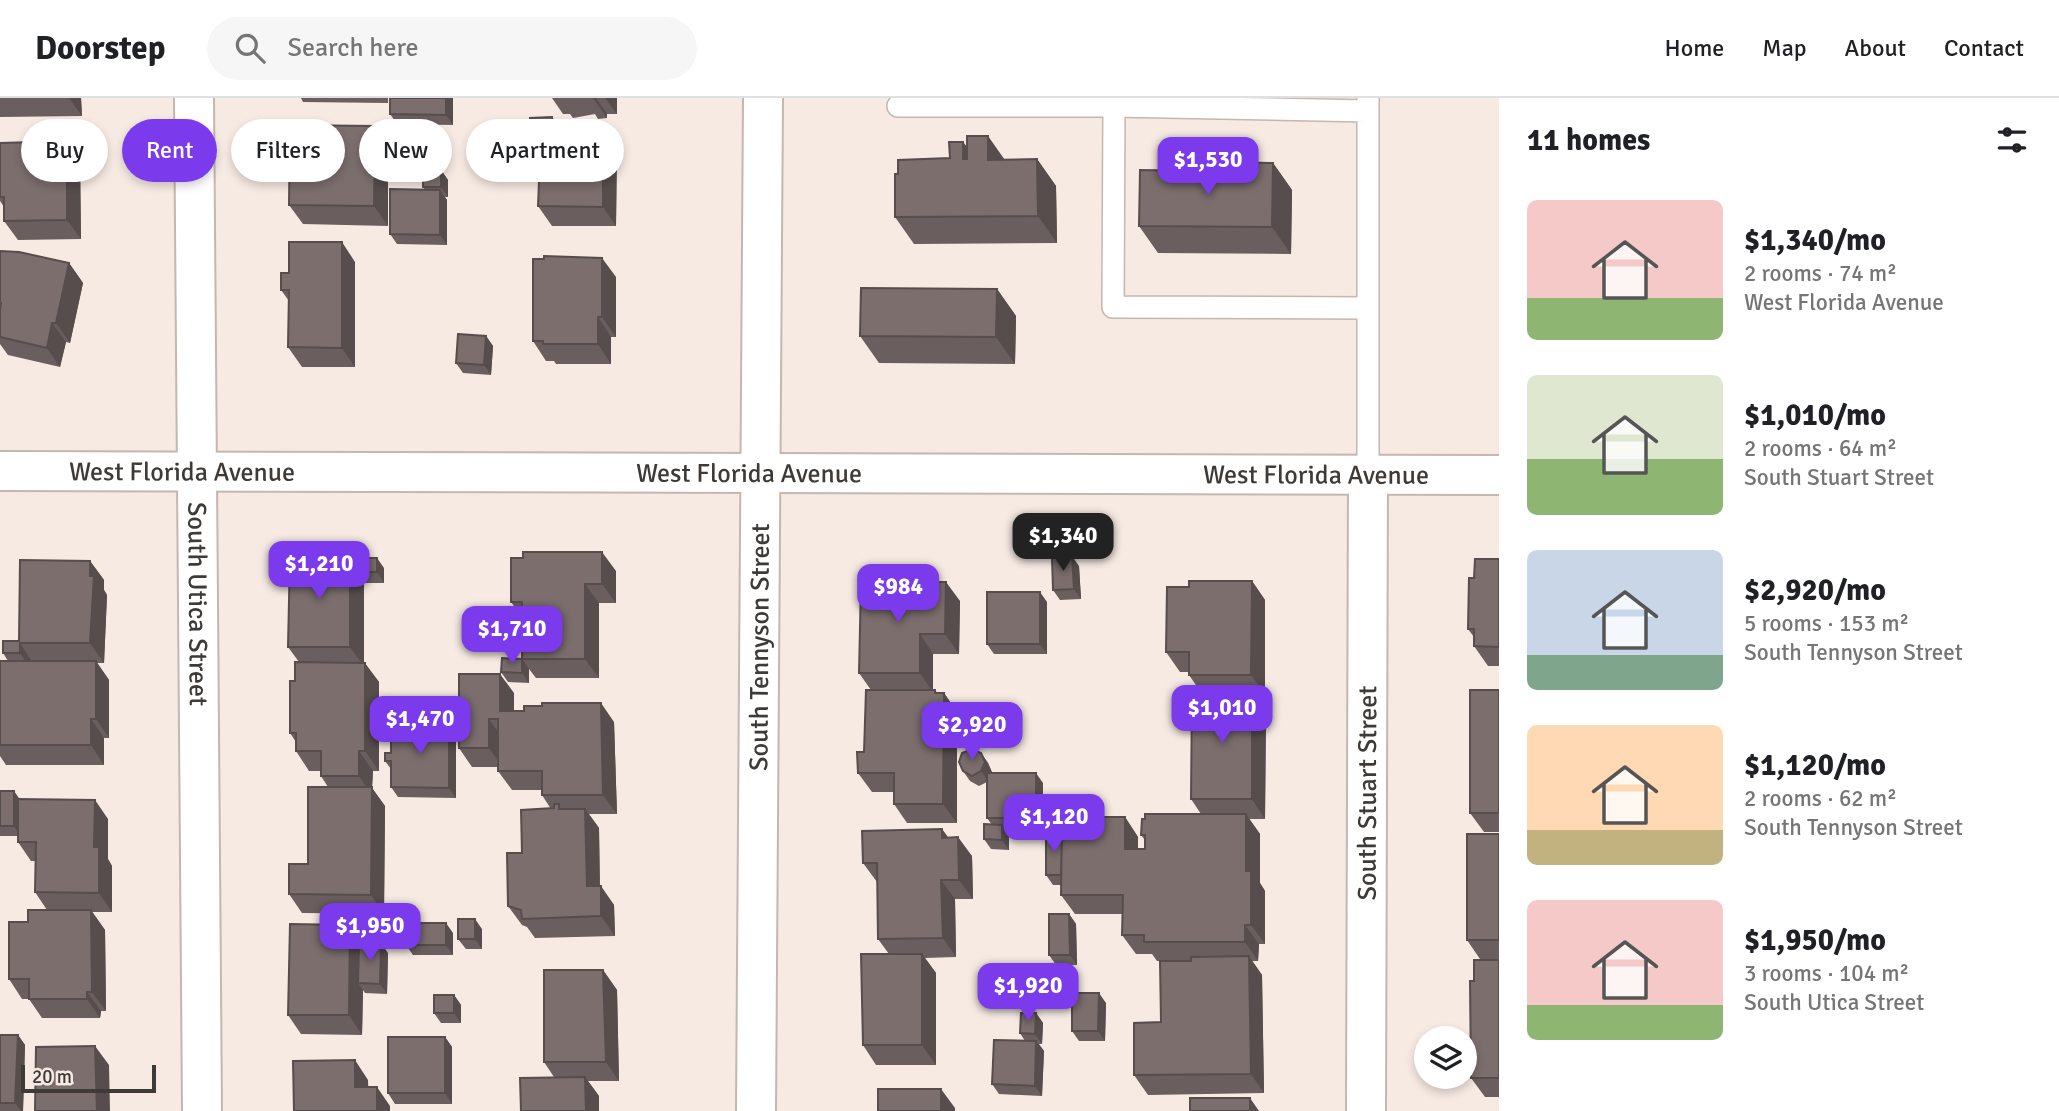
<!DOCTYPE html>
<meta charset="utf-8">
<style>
:root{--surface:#fff;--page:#f6f6f6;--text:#202124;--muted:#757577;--line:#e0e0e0;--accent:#7c3aed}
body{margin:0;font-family:Signika,sans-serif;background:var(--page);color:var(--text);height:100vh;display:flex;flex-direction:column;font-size:26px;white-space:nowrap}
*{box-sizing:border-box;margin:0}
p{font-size:23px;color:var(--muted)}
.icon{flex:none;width:38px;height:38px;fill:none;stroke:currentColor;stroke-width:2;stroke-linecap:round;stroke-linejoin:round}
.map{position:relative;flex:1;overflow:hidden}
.details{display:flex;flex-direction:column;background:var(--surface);width:560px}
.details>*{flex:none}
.guide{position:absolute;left:21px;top:21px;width:665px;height:63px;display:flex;gap:14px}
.buttons{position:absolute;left:1414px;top:928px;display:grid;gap:14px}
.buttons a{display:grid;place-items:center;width:63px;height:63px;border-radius:50%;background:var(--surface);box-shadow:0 4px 10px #0003;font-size:35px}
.scale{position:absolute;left:21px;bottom:18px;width:135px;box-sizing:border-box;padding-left:7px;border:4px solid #3e3a37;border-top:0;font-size:19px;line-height:24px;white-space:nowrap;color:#3e3a37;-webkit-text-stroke:5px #f7eae3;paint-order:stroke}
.price{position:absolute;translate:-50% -60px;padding:0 16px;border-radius:14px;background:var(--accent);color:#fff;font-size:23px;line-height:46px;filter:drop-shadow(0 2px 4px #0008)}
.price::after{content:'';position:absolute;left:50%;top:42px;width:21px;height:16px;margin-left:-10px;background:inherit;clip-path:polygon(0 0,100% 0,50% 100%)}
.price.on{background:#222;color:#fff}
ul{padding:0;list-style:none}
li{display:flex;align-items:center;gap:21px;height:175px;padding:0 28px}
li span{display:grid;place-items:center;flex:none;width:196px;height:140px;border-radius:10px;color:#555}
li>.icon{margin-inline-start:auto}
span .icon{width:84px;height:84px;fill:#fffc;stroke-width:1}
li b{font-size:30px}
h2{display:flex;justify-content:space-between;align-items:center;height:84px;padding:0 28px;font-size:30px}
.tag{padding:0 24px;border-radius:32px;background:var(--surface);box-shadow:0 4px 10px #0003;font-size:24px;line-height:63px}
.tag.on{background:var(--accent);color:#fff}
header{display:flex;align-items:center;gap:42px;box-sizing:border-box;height:98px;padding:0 35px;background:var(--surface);border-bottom:2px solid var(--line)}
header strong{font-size:33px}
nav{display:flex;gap:38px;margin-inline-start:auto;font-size:24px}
.search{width:490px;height:63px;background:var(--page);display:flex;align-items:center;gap:18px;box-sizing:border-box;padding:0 24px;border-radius:38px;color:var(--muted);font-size:26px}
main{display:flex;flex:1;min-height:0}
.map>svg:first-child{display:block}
</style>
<header>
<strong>Doorstep</strong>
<div class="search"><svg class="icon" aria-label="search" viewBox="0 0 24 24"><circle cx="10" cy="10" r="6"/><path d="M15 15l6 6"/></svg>Search here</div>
<nav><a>Home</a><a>Map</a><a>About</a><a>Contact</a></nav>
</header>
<main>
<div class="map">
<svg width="1499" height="1013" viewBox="0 0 1499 1013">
<rect width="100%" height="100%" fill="#f7eae3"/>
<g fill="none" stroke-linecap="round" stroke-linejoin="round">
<g stroke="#c3b7af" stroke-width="24">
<path id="service" d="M898 8H1114L1113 209 1368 210
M1114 8 1368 13
M1368 377V0"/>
</g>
<g stroke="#c3b7af" stroke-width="42">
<g id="minor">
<path id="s1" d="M194 0 202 1013"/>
<path id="s2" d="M1366 1013 1368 377"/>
</g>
</g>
<g stroke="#c3b7af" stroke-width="42">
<g id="tertiary">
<path id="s3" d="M0 373 1499 377"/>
<path id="s4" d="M756 1013 763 0"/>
</g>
</g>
<use href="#service" stroke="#fff" stroke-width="21"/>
<use href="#minor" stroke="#fff" stroke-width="38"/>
<use href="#tertiary" stroke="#fff" stroke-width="38"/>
</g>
<path fill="#6a5f5e" d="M0 0H81L82 18 0 19Z
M301 0H388V5L303 4Z
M453 0V27L397 26 390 16Z
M552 0H617V16H607V20L598 21 595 16 573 20 570 16H563Z
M552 19 557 27 617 46 616 128H552L538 108 549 83V47H537L530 37Z
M963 44 967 49 1004 61H1037L1056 88 1057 145 914 146 895 119 898 76 950 60Z
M0 45 80 62 81 141 18 142 4 123V109L0 103Z
M388 47V128L303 126 289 107Z
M1273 65 1292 92 1291 156 1158 155 1139 128Z
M441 72 448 82V99H445L447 102V147L397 146 390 136 425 92 423 89Z
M0 153 69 165 83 185 70 245 66 244 60 269 8 257 0 246Z
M355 164V269H302L288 249 289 203 281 192 289 175Z
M616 179V239H611V266H556L554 263H546L533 243Z
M997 191 1016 218 1015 266 879 265 860 238Z
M486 238 493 248 491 277 463 275 456 265Z
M1499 461V568H1488L1474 548V539L1468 531 1474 480Z
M90 463 104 482V492L107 497 104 565H97L109 582V640H104V667H6L0 658V563H8L3 555 19 543Z
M1079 468 1081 501 1060 502 1053 492Z
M359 469 384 470V485H366L364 481V565L379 584V673H373L372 690 385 708 384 816 302 815 289 796 308 766 328 689 321 678V673H309L296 653V644L290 635 299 564 288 549Z
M616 473V505H599V580H536L529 571V585L508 584 501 574 522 561V519L511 504Z
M1252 483 1265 502V596H1254L1266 613 1265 721H1249L1260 736V785L1265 793V846H1259L1258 863H1252L1262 877 1264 995 1148 997 1134 977 1161 924 1171 863H1157L1152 856H1136L1122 837V816H1075L1061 797V787H1053L1046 777 1062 735 1125 719 1138 739V751H1145V742L1141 737 1201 716 1191 701 1200 593 1189 577V574H1180L1166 554 1189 489Z
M960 503 959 556H933V592H935L937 595H944L957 614V725H907L894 706V694H872L858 675 864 654 871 592 859 575Z
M1047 504V556H994L987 546Z
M1499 592V734H1484L1470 715Z
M514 595V613L614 624 617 716H589L599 730 600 788 614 807 615 838 535 840 527 829 522 827 508 808 522 755 551 711 542 697V692H512L498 673V669H472L459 650Z
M456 637V700L398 699 391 689V671L385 663 391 655Z
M981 655 988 665 992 675 1043 685V730H1004L1009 737V752L991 751 984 741 992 727 987 720V684L979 688 970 683 963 673Z
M0 693 20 701 108 721V761L112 768V814H92L105 832 106 913H101L100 920H42L29 901H22L9 881 28 824 47 812 35 794V763H31L18 744V738H0Z
M942 731 948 739 972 758 973 801H955L956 859 925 860 936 875V967H876L863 947 889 856 878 841 877 784 863 765Z
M1499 736V861H1480L1467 842Z
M1069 816 1076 826 1077 867H1056L1049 857Z
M482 831V851H466L458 841Z
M453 835V857H413L406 847Z
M362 844 388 855 387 896 365 895 363 892 362 937 301 936 288 917Z
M1499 862V999H1485L1471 980 1474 883Z
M603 872 617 892 619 983H588L599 998 554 979 544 964Z
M454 897 461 907V925H441L434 915Z
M1106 905 1105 943H1079L1072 933Z
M1036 915 1043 925 1042 946H1039L1044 953 1042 998 999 996 992 986 1025 943 1020 935Z
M0 937H18L25 947 23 1013H0Z
M445 939 452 949V1006H395L388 995Z"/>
<path fill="#564d4c" d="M69 0H81L82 18Z
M446 0H453V27L446 17Z
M593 0H596L607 16V20Z
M605 0H617V16Z
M603 27 617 46 616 128 603 109Z
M375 28 388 47V128L374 108Z
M988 38 1007 65 988 62Z
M67 43 80 62 81 141 67 122Z
M963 44 982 71 963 61Z
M1037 61 1056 88 1057 145 1038 118Z
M1273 65 1292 92 1291 156 1272 129Z
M441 72 448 82V99L441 89Z
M440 92 447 102V147L440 137Z
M342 144 355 164V269L342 250Z
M602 160 616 179V239L602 219Z
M69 165 83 185 70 245 56 225Z
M997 191 1016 218 1015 266 996 239Z
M598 219 611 239V266L598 246Z
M52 225 66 244 60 269 47 250Z
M486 238 493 248 491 277 484 267Z
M602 454 616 473V505L602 486Z
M350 456 363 474H359L364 481V568L350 549Z
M1072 458 1079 468 1081 501 1074 491Z
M377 460 384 470V485L377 474Z
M90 463 104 482V492L107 497 104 565 90 545Z
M1252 483 1265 502V596L1251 577Z
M946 484 960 503 959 556 945 536Z
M585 486 599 505V580L585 561Z
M1040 494 1047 504V556L1040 546Z
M920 536 933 556V594L920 575Z
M20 545 33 565V574L20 555Z
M522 561 529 571V585L522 575Z
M96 563 109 582V640L96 621Z
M365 565 379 584V673L365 653Z
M500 576 514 595V632L500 613Z
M935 592 944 604V595L957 614V725L943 706Z
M1252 593 1266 613 1265 721 1252 701Z
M601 605 614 624 617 716 603 697Z
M91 621 104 640V667L91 647Z
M489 621 502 640V669L489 650Z
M449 627 456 637V700L449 690Z
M359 653 373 673 372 690 385 708 384 816 371 797V696L359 678Z
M981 655 988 665 992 674 988 683 981 673Z
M1036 675 1043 685V730L1036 720Z
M14 693 21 703V738L14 728Z
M95 702 108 721V761L112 768V814L99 795 94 749Z
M585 711 599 730 600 807 587 788Z
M1246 716 1260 736V785L1265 793V846L1251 827 1246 773Z
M1125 719 1138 739V770L1125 751Z
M1002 727 1009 737V752L1002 742Z
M942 731 955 751 942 740Z
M958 739 972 758 973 801 959 782Z
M941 782 955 801 956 859 943 840Z
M601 788 614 807 615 838 601 818Z
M91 812 105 832 106 913 92 894Z
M1069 816 1076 826 1077 867 1070 857Z
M475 821 482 831V851L475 841Z
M446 825 453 835V857L446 847Z
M350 827 363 846 358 885 363 892 362 937 349 917Z
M1245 827 1259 846 1258 863 1245 844Z
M381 845 388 855 387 896 380 886Z
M922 856 936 875V967L922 947Z
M1249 858 1262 877 1264 995 1251 976Z
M603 872 617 892 619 983 606 964Z
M87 894 101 913 100 920 87 901Z
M1099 895 1106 905 1105 943 1098 933Z
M454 897 461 907V925L454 915Z
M1036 915 1043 925 1042 946 1035 936Z
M18 937 25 947 23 1013H21L15 1005Z
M445 939 452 949V1006L445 995Z
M1036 943 1044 953 1042 998 1035 988Z
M95 948 109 967 110 1013H97Z
M355 962 368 982 369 1009 355 989Z
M585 979 599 998V1013H586Z
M377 989 390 1008V1013H377Z
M941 991 955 1010V1013H941Z
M1250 1000 1259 1013H1250Z"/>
<path fill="#7b6e6d" stroke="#564d4c" stroke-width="2" d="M390 0H446V17L390 16Z
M552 19 553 27H549V37H530V20Z
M290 27 375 28 374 108 289 107Z
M549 27H603V109L538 108 539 83H549Z
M967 38H988V62L1037 61 1038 118 895 119V76H898V62L950 60 949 44H963V61H967Z
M67 43V122L4 123V99H0V45Z
M1216 64 1273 65 1272 129 1139 128 1140 72 1216 73Z
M441 72V89H423V73Z
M390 91 440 92V137L390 136Z
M289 144H342V250L288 249 289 192H281V175H289Z
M0 153 19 154 69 165 56 225H52L47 250 0 239V212L1 205H0Z
M544 158 602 160V219H598V246H543V243H533V161H544Z
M861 190 997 191 996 239 860 238Z
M458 236 486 238 484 267 456 265Z
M523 454H602V486H585V561H522V504H511V460H523Z
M290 456H350V549H288Z
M1072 458 1074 491 1053 492 1052 459Z
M359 460H377V474H359Z
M1475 461H1499V549L1474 548V531H1468L1469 480H1474Z
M20 462 90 463V478H94L90 545H20V555H3V543H19Z
M1189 483H1252L1251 577H1189V554H1166L1167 489H1189Z
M861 484H946L945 536H920V575H859Z
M987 494H1040V546H987Z
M502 560 522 561V575L501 574Z
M0 563H96V621H91V647H0Z
M295 564 365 565V653H359V678H321V653H296V635H290V583H295Z
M459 576H500V613H524V608H542V605H601L603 697H542V673H498V621H489V650H459Z
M866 592H935V595H944L943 706H894V675H858L857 654H864Z
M1470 592H1499V715H1470Z
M1192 593H1252V701H1191Z
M391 626 449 627V690L391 689V663H385V655H391Z
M972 651 981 655 985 664 981 673 972 678 963 673 959 664 962 655Z
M987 675H1036V720H987Z
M308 689H372L371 797 289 796V766H308Z
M0 693H14V728H0Z
M18 701 95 702 94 749H99V795L35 794 36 744H18Z
M554 706H559V711H585L587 788H601V818L522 821 521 812 508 808 507 755H522L521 712 554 710Z
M1145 716H1246V773H1251V827H1245V844H1144V837H1122L1123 797H1061L1062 719H1125V751H1145V737H1141L1142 721H1145Z
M984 726 1002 727V742L984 741Z
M942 731V740L958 739 959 782H941L943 840 878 841 877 765H863L862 733Z
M1062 735 1061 777H1046V736Z
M1467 736H1499V842H1467Z
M28 812H91L92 894H87V901H29V881H9V824H28Z
M1049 816H1069L1070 857H1049Z
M458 821H475V841H458Z
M406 825H446V847H406Z
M290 826 350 827 349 917H288Z
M359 844 381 845 380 886 358 885Z
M861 856H922V947H863Z
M1249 858 1251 976 1134 977V925L1161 924 1160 863H1191V859Z
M1474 862H1499V980H1471L1470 883H1474Z
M544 872H603L606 964H544Z
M1072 895H1099L1098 933H1072Z
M434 897H454V915H434Z
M1021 915H1036L1035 936 1020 935Z
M0 937H18L15 1005H0Z
M388 939H445V995H388Z
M994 942 1036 943 1035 988 992 986Z
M95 948 97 1013H35L36 949Z
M355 962V989H377V1013H294L293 963Z
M585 979 586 1013H521L520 980Z
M878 991H941V1013H878Z
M1190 1000H1250V1013H1190Z"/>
<g text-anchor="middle" stroke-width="7" stroke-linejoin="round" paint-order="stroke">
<g font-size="26" fill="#3e3a37" stroke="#f7eae3">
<text dy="9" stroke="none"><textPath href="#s3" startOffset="182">West Florida Avenue</textPath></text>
<text dy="9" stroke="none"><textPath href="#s3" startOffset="749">West Florida Avenue</textPath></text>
<text dy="9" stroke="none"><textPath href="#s3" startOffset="1316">West Florida Avenue</textPath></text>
<text dy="9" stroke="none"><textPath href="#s1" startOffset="506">South Utica Street</textPath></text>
<text dy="9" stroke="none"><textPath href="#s4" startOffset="464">South Tennyson Street</textPath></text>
<text dy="9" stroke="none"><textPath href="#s2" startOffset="318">South Stuart Street</textPath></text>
</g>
</g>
</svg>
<div class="buttons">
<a><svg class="icon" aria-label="layers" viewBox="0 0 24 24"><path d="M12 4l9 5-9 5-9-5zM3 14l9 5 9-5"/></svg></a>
</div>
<div class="scale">20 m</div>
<b class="price" style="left:1208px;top:99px">$1,530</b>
<b class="price on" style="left:1063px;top:475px">$1,340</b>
<b class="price" style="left:319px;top:503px">$1,210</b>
<b class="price" style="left:898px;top:526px">$984</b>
<b class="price" style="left:512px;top:568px">$1,710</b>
<b class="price" style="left:1222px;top:647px">$1,010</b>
<b class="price" style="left:420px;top:658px">$1,470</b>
<b class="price" style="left:972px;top:664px">$2,920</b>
<b class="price" style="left:1054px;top:756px">$1,120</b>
<b class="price" style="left:370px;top:865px">$1,950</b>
<b class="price" style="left:1028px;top:925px">$1,920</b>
<div class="guide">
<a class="tag">Buy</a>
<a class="tag on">Rent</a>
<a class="tag">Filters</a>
<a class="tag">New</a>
<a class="tag">Apartment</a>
</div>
</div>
<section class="details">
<h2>11 homes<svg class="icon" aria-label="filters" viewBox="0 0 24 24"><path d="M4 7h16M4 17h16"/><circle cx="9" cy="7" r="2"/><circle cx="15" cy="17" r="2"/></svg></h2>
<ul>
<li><span style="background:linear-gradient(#f6c9c9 70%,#8fb573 0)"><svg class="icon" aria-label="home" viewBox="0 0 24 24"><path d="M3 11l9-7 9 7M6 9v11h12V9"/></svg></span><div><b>$1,340/mo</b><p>2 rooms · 74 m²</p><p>West Florida Avenue</p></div></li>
<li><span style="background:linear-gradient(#dfe7d0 60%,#8fb573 0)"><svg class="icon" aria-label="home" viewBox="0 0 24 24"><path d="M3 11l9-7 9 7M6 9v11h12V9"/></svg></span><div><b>$1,010/mo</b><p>2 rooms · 64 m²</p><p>South Stuart Street</p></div></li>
<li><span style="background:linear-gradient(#c9d6e8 75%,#7fa58c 0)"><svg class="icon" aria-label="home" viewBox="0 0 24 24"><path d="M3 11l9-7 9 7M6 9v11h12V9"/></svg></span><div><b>$2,920/mo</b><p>5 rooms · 153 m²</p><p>South Tennyson Street</p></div></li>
<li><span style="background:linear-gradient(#ffd9b3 75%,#c2b280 0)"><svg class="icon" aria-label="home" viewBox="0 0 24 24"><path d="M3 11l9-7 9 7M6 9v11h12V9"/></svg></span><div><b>$1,120/mo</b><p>2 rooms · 62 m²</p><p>South Tennyson Street</p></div></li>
<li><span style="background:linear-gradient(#f6c9c9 75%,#8fb573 0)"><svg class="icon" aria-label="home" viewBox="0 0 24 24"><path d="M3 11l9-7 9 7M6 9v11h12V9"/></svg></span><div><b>$1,950/mo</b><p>3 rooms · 104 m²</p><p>South Utica Street</p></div></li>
</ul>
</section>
</main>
